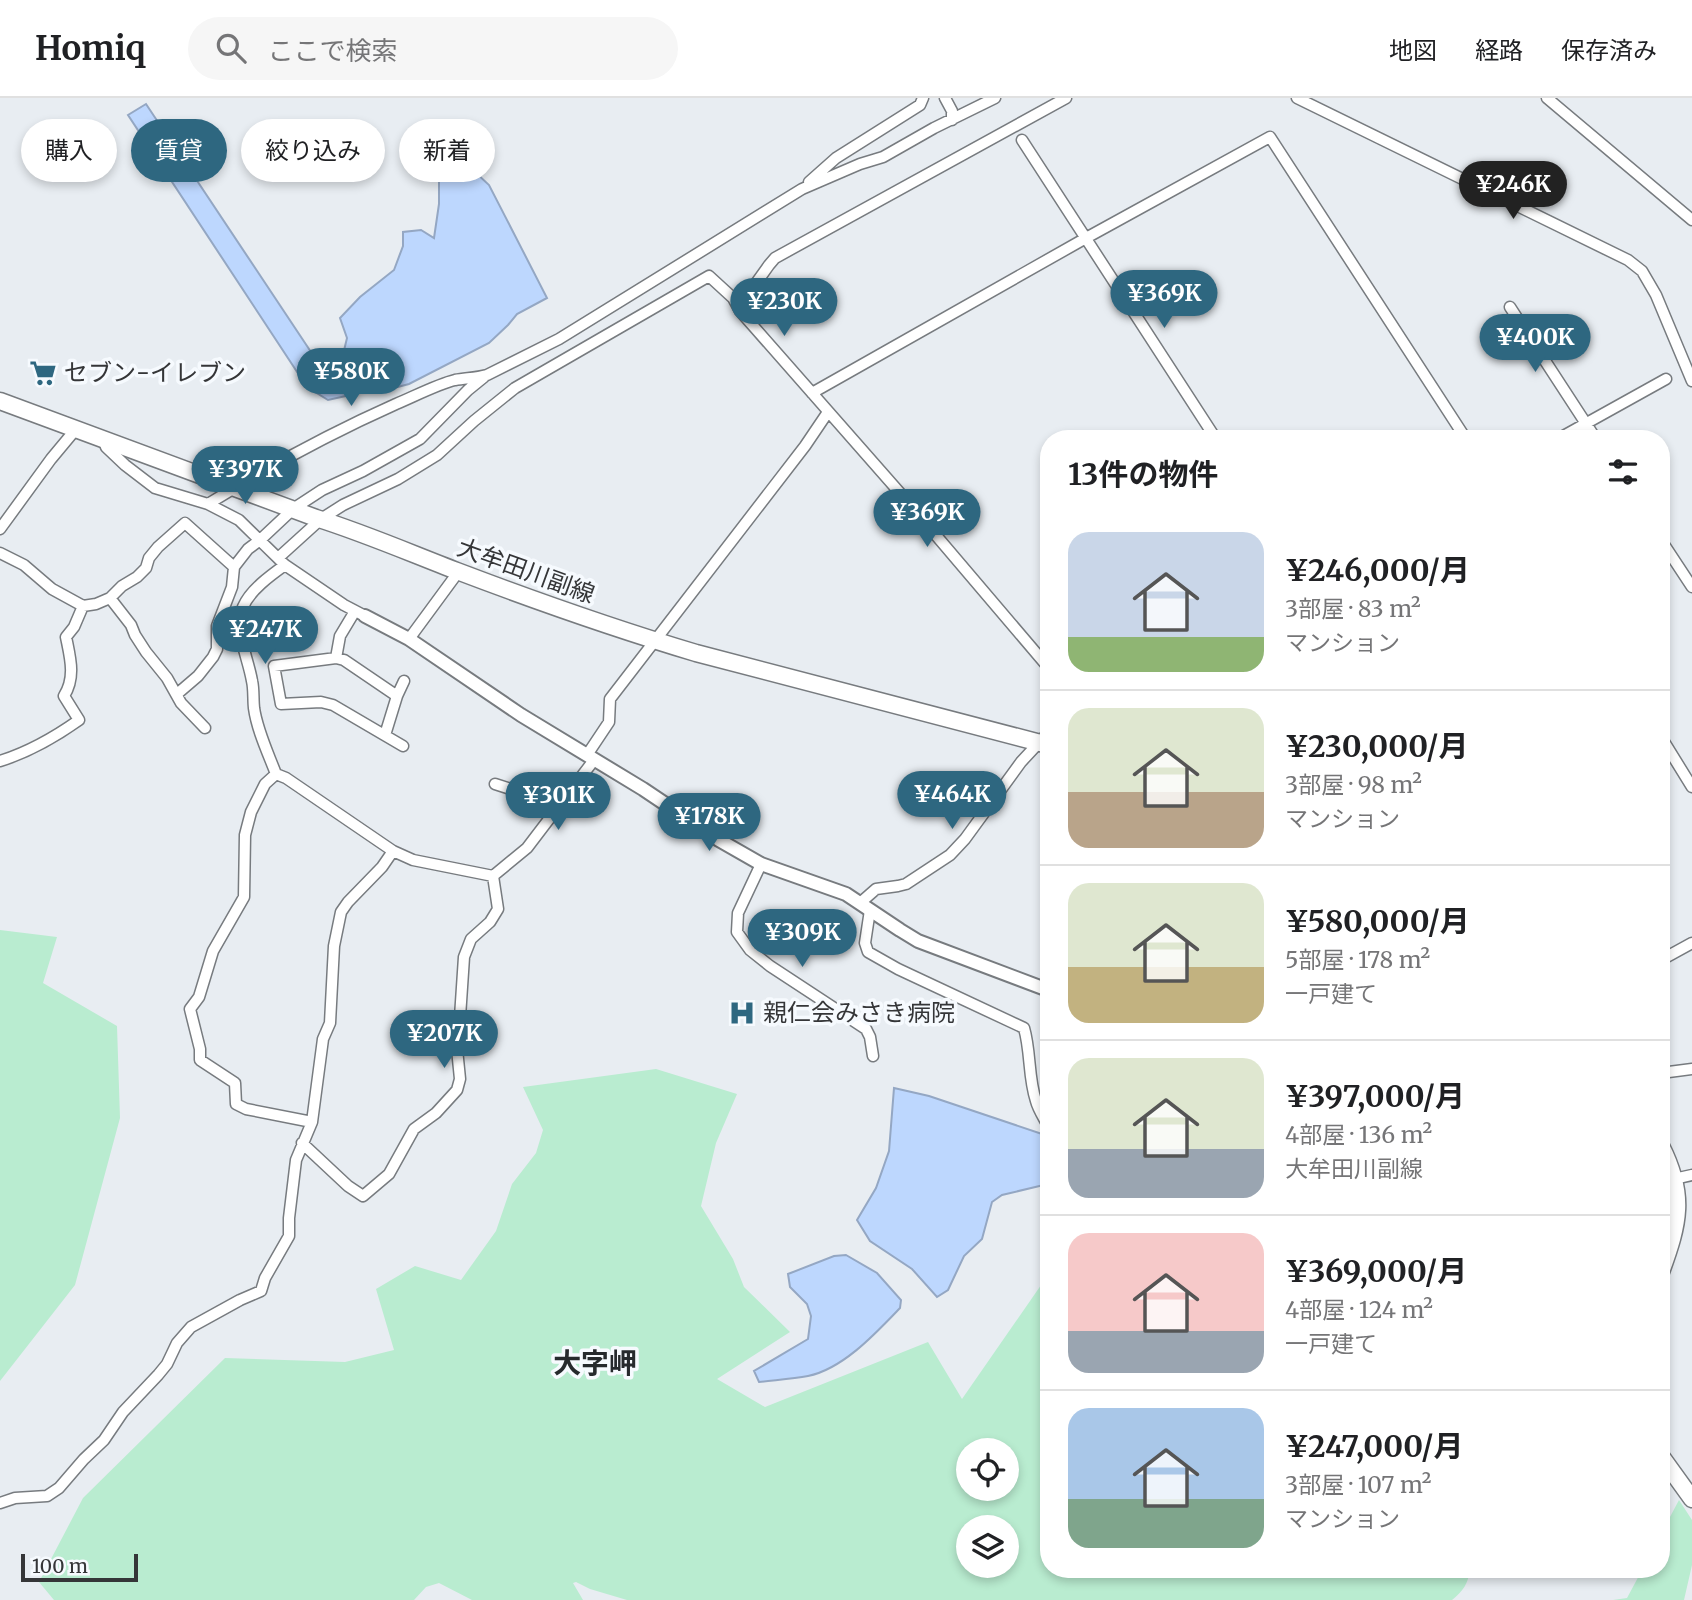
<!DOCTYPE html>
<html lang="ja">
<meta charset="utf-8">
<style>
:root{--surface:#fff;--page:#f6f6f6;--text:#202124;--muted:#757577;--line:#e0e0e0;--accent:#2e6780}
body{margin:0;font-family:Merriweather,"Noto Sans JP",serif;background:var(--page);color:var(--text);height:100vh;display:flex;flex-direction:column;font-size:26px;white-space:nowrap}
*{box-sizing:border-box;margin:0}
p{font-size:23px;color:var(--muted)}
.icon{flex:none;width:38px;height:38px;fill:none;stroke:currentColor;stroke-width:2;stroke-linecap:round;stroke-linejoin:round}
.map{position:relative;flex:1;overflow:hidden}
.side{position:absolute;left:1040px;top:332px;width:630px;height:1148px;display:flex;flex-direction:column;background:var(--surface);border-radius:28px;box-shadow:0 4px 10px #0003}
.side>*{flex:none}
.hud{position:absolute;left:21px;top:21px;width:665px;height:63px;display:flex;gap:14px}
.tools{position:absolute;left:956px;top:1340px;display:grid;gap:14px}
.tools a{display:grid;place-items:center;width:63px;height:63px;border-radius:50%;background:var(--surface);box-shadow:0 4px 10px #0003;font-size:35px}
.scale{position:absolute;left:21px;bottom:18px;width:117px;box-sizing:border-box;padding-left:7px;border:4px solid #353638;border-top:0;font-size:19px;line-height:24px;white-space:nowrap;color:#353638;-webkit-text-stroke:5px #f6fafe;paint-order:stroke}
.price{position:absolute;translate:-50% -60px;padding:0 16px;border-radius:24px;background:var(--accent);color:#fff;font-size:23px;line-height:46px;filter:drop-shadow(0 2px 4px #0008)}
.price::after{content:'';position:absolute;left:50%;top:42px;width:21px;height:16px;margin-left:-10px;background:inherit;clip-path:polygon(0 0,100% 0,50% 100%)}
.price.on{background:#222;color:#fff}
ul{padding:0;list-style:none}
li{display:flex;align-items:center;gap:21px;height:175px;padding:0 28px}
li+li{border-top:2px solid var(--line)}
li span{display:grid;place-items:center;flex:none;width:196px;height:140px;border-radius:21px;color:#555}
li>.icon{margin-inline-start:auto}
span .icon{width:84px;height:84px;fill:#fffc;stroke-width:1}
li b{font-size:30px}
h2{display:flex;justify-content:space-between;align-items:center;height:84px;padding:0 28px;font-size:30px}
.pill{padding:0 24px;border-radius:32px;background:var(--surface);box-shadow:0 4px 10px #0003;font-size:24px;line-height:63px}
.pill.on{background:var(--accent);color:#fff}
header{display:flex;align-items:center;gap:42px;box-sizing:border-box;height:98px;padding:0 35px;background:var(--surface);border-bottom:2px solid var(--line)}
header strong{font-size:33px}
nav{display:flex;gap:38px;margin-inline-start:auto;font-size:24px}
.search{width:490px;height:63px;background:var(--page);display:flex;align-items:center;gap:18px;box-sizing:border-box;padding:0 24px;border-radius:38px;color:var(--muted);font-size:26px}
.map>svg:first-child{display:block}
</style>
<header>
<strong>Homiq</strong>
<div class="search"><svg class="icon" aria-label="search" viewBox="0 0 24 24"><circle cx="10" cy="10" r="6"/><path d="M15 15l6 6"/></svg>ここで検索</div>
<nav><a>地図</a><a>経路</a><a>保存済み</a></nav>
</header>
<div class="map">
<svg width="1692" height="1502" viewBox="0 0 1692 1502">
<rect width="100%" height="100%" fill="#e8edf2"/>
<path fill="#b9ecd0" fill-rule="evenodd" d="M0 832 57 839 43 885 117 928 120 1020 75 1187 0 1283Z
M656 971 737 996 716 1045 701 1108 733 1161 744 1189 790 1234 717 1281 765 1309 928 1244 962 1301 1048 1177V1472H1345C1354 1476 1365 1473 1375 1472H1470C1468 1486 1463 1493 1452 1502H627L590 1491 576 1484 573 1485 583 1502H472L439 1485 426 1489 414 1502H54L39 1484 83 1400 225 1260 345 1264 394 1252 376 1191 415 1168 461 1182 496 1133 512 1086 536 1055 543 1032 523 989ZM968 1353H1006V1391H968ZM968 1430H1006V1468H968Z
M1679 1402 1692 1422V1467L1684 1502H1613L1627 1500 1642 1472H1661V1436Z"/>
<path fill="#bdd7fe" stroke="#94a7c3" stroke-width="2" d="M146 6 319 266 341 265 347 240 340 220 360 199 394 172 403 148V134L421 132 434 140 439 106V76L457 57 489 87 547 200 517 216 508 227 489 245 409 286 390 291 364 294 328 302 307 289 128 17Z
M894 990 929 998 1048 1038V1086L1002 1097 992 1104 982 1141 964 1158 948 1192 937 1199 912 1171 870 1143 857 1122 876 1090 889 1053Z
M846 1157 877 1175 901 1202 900 1210C876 1235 843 1271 808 1278 792 1281 775 1282 759 1284L754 1273 808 1241 811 1218 807 1206 790 1189 788 1176 834 1158Z"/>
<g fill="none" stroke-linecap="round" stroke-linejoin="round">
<g stroke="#777b7f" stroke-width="13">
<path id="minor" d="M945 0 952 13V22
M1297 0 1628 162 1642 173 1656 197 1692 283
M1547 0 1692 122
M1022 42 1216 341
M809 84 836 60 920 7 923 0
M733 200 737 203 744 202 769 167 775 160 1066 0
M1510 209 1596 341
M812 295 1086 140 1270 39 1466 341
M103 340 106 349 125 367 155 390 208 406 239 422 285 467 344 507 365 518
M1558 341 1666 281
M208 406C268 369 331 335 396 306 413 299 438 286 455 282 466 280 476 280 487 277L559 241 802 91 860 66 883 59 934 30 995 0
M0 431 51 361 76 331
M1661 442 1692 489
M0 455 24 467 52 491 83 508 96 506 110 500 122 488 137 479 146 470 149 460 158 449 185 425 234 469
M278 460 321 421 343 407 398 381 437 357 474 323 515 290 709 178 733 200 740 213 900 395 1048 569
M110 500 131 527 135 537 146 554 167 580 181 605 205 630
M355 513 340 538 336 560 274 568 281 606 321 604 333 607 403 648
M409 541 459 473
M336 560 344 562 397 598
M177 596 198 578 213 559 217 551V528L232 489 234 469 248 451 260 442 293 411 322 392 363 373 420 341 468 292 484 279
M385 637 397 598 404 583
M1661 639 1692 689
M587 657 609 624 610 601 805 348 828 314
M0 663C29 654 55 639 79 622L64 598C76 579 70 559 66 539L74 529 83 508
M276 676 265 686 251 714 245 737 244 799 213 853 199 899 190 911 200 951V962L235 985 236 1006 246 1011 312 1024
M276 676 286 680 393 753 413 762 493 778 527 750 594 662
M276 676C268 655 257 632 254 610 253 601 254 591 252 583 248 559 234 533 243 509 250 492 271 477 285 467
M495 686 560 707
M761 766 738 815 737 834 750 852 770 868 866 931 870 939 873 958
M860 805 876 791 898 788 906 786 950 757 965 741 1021 664 1048 635
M870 812 865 845 868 854 898 871 1024 930C1031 954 1028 979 1036 1003 1038 1011 1044 1020 1048 1028
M1661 862 1692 845
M1661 975 1692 971
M302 1045 348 1088 363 1098 389 1076 414 1031 436 1015 457 992 460 981 457 951 460 919 464 859 471 841 490 824 498 811 493 778
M1674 1081 1692 1077
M1661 1097 1678 1102
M0 1405 15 1400 47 1398 59 1390 84 1361 104 1342 123 1314 158 1277 167 1266 177 1245 191 1229 240 1202 261 1193 265 1180 289 1138V1120L296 1062 312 1024 323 941 330 925 334 848 341 814 348 804 382 769 393 753"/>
</g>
<g stroke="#777b7f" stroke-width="16">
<path id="tertiary" d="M365 518 409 541 521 617 643 691 719 742 761 766 846 796 900 832 918 843 1048 892"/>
</g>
<g stroke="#777b7f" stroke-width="19">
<path id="primary" d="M0 303 316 420C364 435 410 455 457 473 536 503 616 531 696 555L1048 647
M1661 1048C1686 1097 1679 1125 1661 1174
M1661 1358 1692 1401"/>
</g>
<use href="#minor" stroke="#fff" stroke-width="10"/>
<use href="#tertiary" stroke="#fff" stroke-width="12"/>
<use href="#primary" stroke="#fff" stroke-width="16"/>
</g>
<defs>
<g id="supermarket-bare" transform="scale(2.1)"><path d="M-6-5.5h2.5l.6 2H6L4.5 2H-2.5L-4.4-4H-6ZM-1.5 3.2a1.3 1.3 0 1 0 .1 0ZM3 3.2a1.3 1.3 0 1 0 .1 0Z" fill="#2e6780" stroke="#f6fafe" stroke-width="2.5" paint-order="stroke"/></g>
<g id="hospital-bare" transform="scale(2.1)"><path d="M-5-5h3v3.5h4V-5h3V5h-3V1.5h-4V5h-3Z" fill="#2e6780" stroke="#f6fafe" stroke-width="2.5" paint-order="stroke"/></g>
</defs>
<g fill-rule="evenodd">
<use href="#supermarket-bare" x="43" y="275"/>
<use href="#hospital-bare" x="742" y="915"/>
</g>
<g text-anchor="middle" stroke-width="7" stroke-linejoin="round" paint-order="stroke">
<g font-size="24" fill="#353638" stroke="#f6fafe" text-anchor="start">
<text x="64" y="283">セブン-イレブン</text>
<text x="763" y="923">親仁会みさき病院</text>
</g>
<g font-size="24" fill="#353638" stroke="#f6fafe">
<text transform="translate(526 473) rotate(20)" y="8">大牟田川副線</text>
</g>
<g font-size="28" font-weight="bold" fill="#262a2d" stroke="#f6fafe">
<text x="595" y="1275">大字岬</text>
</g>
</g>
</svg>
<div class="tools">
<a><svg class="icon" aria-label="locate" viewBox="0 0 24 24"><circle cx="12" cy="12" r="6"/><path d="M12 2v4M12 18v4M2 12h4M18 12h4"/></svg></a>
<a><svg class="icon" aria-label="layers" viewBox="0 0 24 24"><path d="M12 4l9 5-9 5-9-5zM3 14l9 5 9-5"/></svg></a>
</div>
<div class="scale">100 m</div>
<b class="price on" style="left:1513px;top:123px">¥246K</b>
<b class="price" style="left:1164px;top:232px">¥369K</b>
<b class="price" style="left:784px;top:240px">¥230K</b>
<b class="price" style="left:1535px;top:276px">¥400K</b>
<b class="price" style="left:351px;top:310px">¥580K</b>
<b class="price" style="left:245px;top:408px">¥397K</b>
<b class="price" style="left:927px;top:451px">¥369K</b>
<b class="price" style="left:265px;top:568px">¥247K</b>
<b class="price" style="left:952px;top:733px">¥464K</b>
<b class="price" style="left:558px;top:734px">¥301K</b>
<b class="price" style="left:709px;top:755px">¥178K</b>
<b class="price" style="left:802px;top:871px">¥309K</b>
<b class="price" style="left:444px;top:972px">¥207K</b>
<div class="hud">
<a class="pill">購入</a>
<a class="pill on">賃貸</a>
<a class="pill">絞り込み</a>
<a class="pill">新着</a>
</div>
<section class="side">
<h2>13件の物件<svg class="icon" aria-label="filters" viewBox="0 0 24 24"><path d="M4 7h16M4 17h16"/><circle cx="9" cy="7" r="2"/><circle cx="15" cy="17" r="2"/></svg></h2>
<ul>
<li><span style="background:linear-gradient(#c9d6e8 75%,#8fb573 0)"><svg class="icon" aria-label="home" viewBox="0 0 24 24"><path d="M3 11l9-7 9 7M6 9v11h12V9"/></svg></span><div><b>¥246,000/月</b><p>3部屋 · 83 m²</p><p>マンション</p></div></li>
<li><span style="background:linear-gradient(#dfe7d0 60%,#b9a48a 0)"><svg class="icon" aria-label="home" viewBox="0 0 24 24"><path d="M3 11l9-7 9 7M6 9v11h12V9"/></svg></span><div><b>¥230,000/月</b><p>3部屋 · 98 m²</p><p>マンション</p></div></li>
<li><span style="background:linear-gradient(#dfe7d0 60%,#c2b280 0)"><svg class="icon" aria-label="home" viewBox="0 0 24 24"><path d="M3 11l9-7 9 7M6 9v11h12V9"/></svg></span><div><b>¥580,000/月</b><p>5部屋 · 178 m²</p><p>一戸建て</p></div></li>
<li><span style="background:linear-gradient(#dfe7d0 65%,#9aa5b1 0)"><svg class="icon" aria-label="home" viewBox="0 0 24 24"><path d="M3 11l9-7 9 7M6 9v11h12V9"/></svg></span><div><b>¥397,000/月</b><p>4部屋 · 136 m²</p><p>大牟田川副線</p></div></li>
<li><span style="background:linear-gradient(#f6c9c9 70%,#9aa5b1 0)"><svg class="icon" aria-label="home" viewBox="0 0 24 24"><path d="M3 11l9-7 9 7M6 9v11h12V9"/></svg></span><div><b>¥369,000/月</b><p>4部屋 · 124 m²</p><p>一戸建て</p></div></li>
<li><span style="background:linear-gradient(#a9c7e8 65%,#7fa58c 0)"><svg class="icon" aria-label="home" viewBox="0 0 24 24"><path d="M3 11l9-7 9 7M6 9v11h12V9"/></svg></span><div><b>¥247,000/月</b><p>3部屋 · 107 m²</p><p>マンション</p></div></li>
</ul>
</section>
</div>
